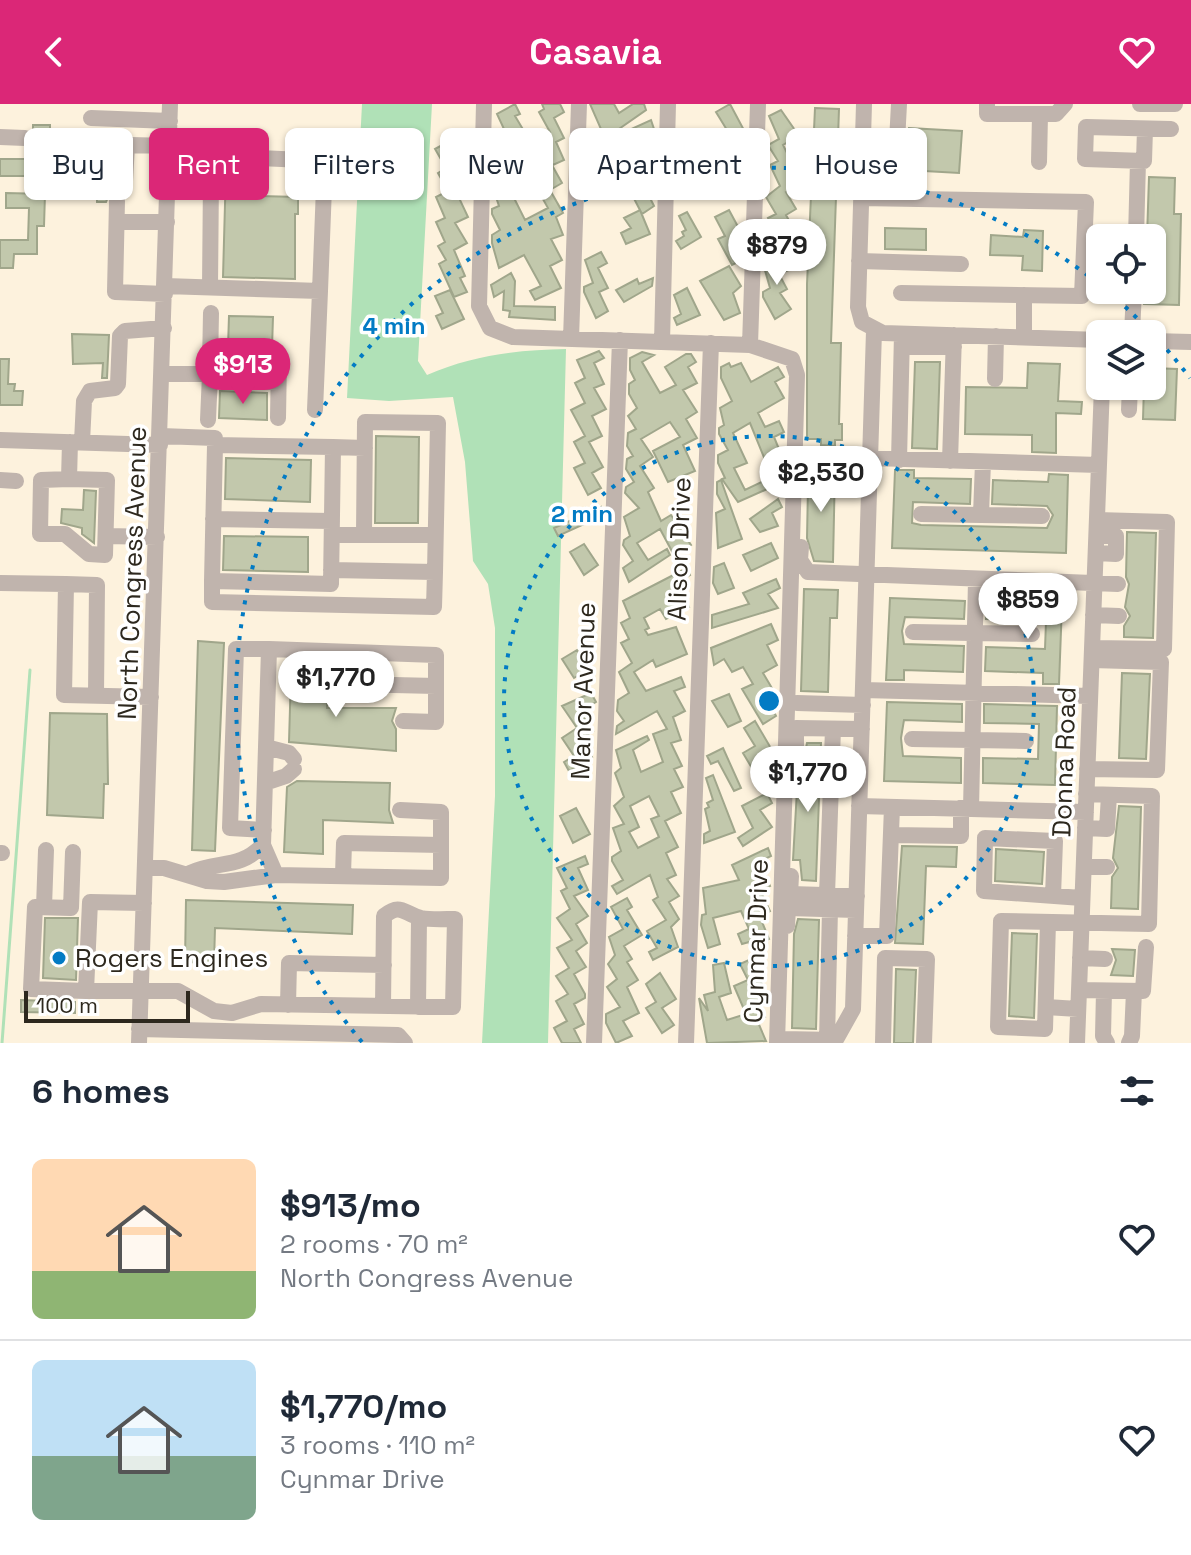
<!DOCTYPE html>
<meta charset="utf-8">
<style>
:root{--surface:#fff;--page:#f6f6f7;--text:#1f2937;--muted:#747a83;--line:#e0e1e3;--accent:#db2777}
body{margin:0;font-family:"Space Grotesk",sans-serif;background:var(--page);color:var(--text);height:100vh;display:flex;flex-direction:column;font-size:30px;white-space:nowrap}
*{box-sizing:border-box;margin:0}
p{font-size:26px;color:var(--muted)}
.icon{flex:none;width:44px;height:44px;fill:none;stroke:currentColor;stroke-width:2;stroke-linecap:round;stroke-linejoin:round}
.map{position:relative;height:939px;overflow:hidden}
.details{display:flex;flex-direction:column;background:var(--surface);flex:1}
.details>*{flex:none}
.guide{position:absolute;left:24px;top:24px;width:1144px;height:72px;display:flex;gap:16px}
.fabs{position:absolute;left:1086px;top:120px;display:grid;gap:16px}
.fabs a{display:grid;place-items:center;width:80px;height:80px;border-radius:12px;background:var(--surface);box-shadow:0 2px 6px #0004;font-size:40px}
.scale{position:absolute;left:24px;bottom:20px;width:166px;box-sizing:border-box;padding-left:8px;border:4px solid #2d281e;border-top:0;font-size:22px;line-height:28px;white-space:nowrap;color:#2d281e;-webkit-text-stroke:6px #fff;paint-order:stroke}
.price{position:absolute;translate:-50% -68px;padding:0 18px;border-radius:28px;background:#fff;color:#222;font-size:26px;line-height:52px;filter:drop-shadow(0 2px 4px #0008)}
.price::after{content:'';position:absolute;left:50%;top:48px;width:24px;height:18px;margin-left:-12px;background:inherit;clip-path:polygon(0 0,100% 0,50% 100%)}
.price.selected{background:var(--accent);color:#fff}
ul{padding:0;list-style:none}
li{display:flex;align-items:center;gap:24px;height:200px;padding:0 32px}
li+li{border-top:2px solid var(--line)}
li span{display:grid;place-items:center;flex:none;width:224px;height:160px;border-radius:12px;color:#555}
li>.icon{margin-inline-start:auto}
span .icon{width:96px;height:96px;fill:#fffc;stroke-width:1}
li b{font-size:34px}
h2{display:flex;justify-content:space-between;align-items:center;height:96px;padding:0 32px;font-size:34px}
.pill{padding:0 28px;border-radius:12px;background:var(--surface);box-shadow:0 2px 6px #0004;font-size:28px;line-height:72px}
.pill.selected{background:var(--accent);color:#fff}
header{display:flex;justify-content:space-between;align-items:center;height:104px;padding:0 32px;background:var(--accent);color:#fff;font-size:36px;font-weight:600}
.map>svg:first-child{display:block}
</style>
<header><svg class="icon" aria-label="back" viewBox="0 0 24 24"><path d="M15 5l-7 7 7 7"/></svg>Casavia<svg class="icon" aria-label="heart" viewBox="0 0 24 24"><path d="M12 20l-8-8c-3-5 5-10 8-4 3-6 11-1 8 4z"/></svg></header>
<div class="map">
<svg width="1191" height="939" viewBox="0 0 1191 939">
<rect width="100%" height="100%" fill="#fdf2dd"/>
<path fill="#b0e1b7" d="M362 0H432L418 257 427 271C473 251 517 246 566 245L548 939H482L495 692V524L488 480 473 457 465 358 453 293 389 297 347 294Z"/>
<g fill="none" stroke-linecap="round" stroke-linejoin="round">
<path stroke="#b0e1b7" stroke-width="3" d="M2 939 30 566"/>
</g>
<path fill="#c2c8ac" stroke="#a0a68b" stroke-width="2" fill-rule="evenodd" d="M515 0 520 10 515 12 524 27 514 32 530 62 548 54 562 79 550 86 563 109 556 113 563 131 551 135 562 156 550 162 561 184 535 196 530 187 541 182 524 151 499 164 492 139V131L500 126 492 110V105L499 102 493 84 502 78 493 62 503 51 494 35V30L504 25 497 10ZM530 72 548 104 525 116 509 84Z
M542 0H560L564 8 554 14 564 34 556 38 564 56 553 61 539 34 550 28 539 8 544 5Z
M590 0H614L619 9 633 0H644L646 6 606 34 615 49 605 55 614 78 589 88 587 76 597 72 588 53 598 47 589 32 601 25Z
M730 0 746 30 737 37 745 52 732 59 736 67 723 73 706 47 717 39 714 33 727 26 716 8Z
M815 4 839 5 831 239H841L839 320H842V336H835V342L821 341V335H807V180Z
M781 6 799 32 783 41 795 65 788 68 796 82 786 88 796 105 786 111 797 131 776 143 770 132 776 128 768 114 776 110 766 93 780 82 770 61 778 57 768 41 779 35 769 12Z
M651 16 656 31 647 35 655 54 632 70 625 55 638 50 627 27Z
M33 21H50V31H54V42H50V72H0V55H33Z
M909 24 962 27 959 69 907 66Z
M466 28 472 38 460 45 470 63 457 70 466 90 459 94 468 113 455 119 467 139 454 146 465 172 460 174 467 188 454 193 439 160 446 156 438 142 445 138 436 118 445 114 436 93 448 87 438 69 446 64 435 45Z
M88 50 111 51 110 88 106 98H97V77L88 76Z
M688 55 701 83 680 92 677 81 685 77 678 60Z
M226 64 260 65 259 92 298 93V110H295V175L223 173Z
M650 72 653 80 645 84 654 102 642 110 627 81Z
M1149 73 1175 74 1174 110H1181L1179 201 1144 200 1145 186H1152V134H1147Z
M6 89 45 90 44 122H37V150H14L13 164H0V136H28L29 104H6Z
M640 106 650 130 626 140 621 129 631 124 624 114Z
M729 106 743 132 732 137 742 156 732 161 718 135 725 132 715 113Z
M687 108 701 133 681 145 676 137 684 132 682 128 686 126 679 112Z
M885 124 926 125V146L885 145Z
M1024 126 1043 127 1042 167 1022 166 1023 152 990 151 991 131 1023 133Z
M601 148 607 159 598 164 608 184 599 188 608 207 596 214 584 188V183L593 179 585 156Z
M793 153 796 163 779 170 787 185 780 189 791 205 775 215 763 193V188L770 184 764 163Z
M729 162 741 182 733 189 740 209 724 216 700 177Z
M511 169 515 177 514 202 555 203V216L509 213 510 207 503 206 504 187 494 193 491 181Z
M653 174 652 182 624 198 616 186 637 175 639 180Z
M687 184 700 211 677 221 674 214 681 210 674 191Z
M450 186 464 215 442 225 436 212 443 209 435 192Z
M229 212 273 213 272 244 228 243Z
M72 230 109 231 107 274H102L103 259 73 260Z
M599 247 604 254 594 259 604 280 594 284 606 305 592 312 602 332 589 338 603 363 592 369 601 384 588 391 574 364 585 359 574 338 585 332 571 306 585 299 575 279 585 274 577 256Z
M642 248 654 251 642 258 660 289 676 281 665 263 686 250H691L696 258 688 263 697 279 683 286 697 308 686 315 697 334 683 341 695 367 668 378 653 347 680 333 670 318 641 335 653 353 640 362 654 384 648 388 661 417 671 411 691 441 674 451 660 425 637 439 648 456 667 445 670 451 629 478 623 464 633 457 623 441 624 436 630 432 624 413 639 404 625 389 626 383 634 378 626 365 627 355 633 352 627 342 628 329 636 325 628 312 637 304 629 290V280L635 276 630 266V254Z
M0 255H9L8 280H15L14 287H23L22 301H0Z
M915 258H940L937 345 912 344Z
M729 259 731 263 741 259 751 278 778 263 784 273 775 278 784 294 758 309 765 323 779 317 784 328 774 333 783 355 775 358 783 378 738 398 722 375 725 374 718 359V351L728 346 719 330V324L724 321 720 304 732 297 721 274V263ZM750 319 772 373 745 386 734 364 747 359 733 329Z
M1028 259 1060 260 1058 297 1082 298 1081 310 1056 309V349L1032 348V331L965 330 966 283 1027 284Z
M1152 264 1177 265 1175 316 1143 315 1144 282H1152Z
M220 287 267 289V316L219 314Z
M376 332 419 333 418 419H375Z
M226 354 311 356 310 398 225 395Z
M815 363 835 364 833 458 814 457 807 434 808 382Z
M895 366H914V374L971 375 970 400 913 398 912 419 921 421 1047 424 1053 411 1047 402 992 400 993 376 1048 378 1049 370 1068 371 1066 449 892 444Z
M721 376 742 435 718 444 716 409 725 405 717 390V378Z
M84 386 96 387 94 439 82 430V424L61 419 62 405 83 406Z
M778 395 782 403 772 409 778 422 760 428 750 415Z
M601 403 602 412 558 432 554 424Z
M1127 428 1156 429 1153 534 1124 533V522L1130 512 1125 503 1129 480 1126 473Z
M224 432 308 433V468L223 466Z
M771 439 778 454 751 467 743 451Z
M584 440 598 461 584 471 570 448Z
M724 459 734 484 718 490 713 479 714 463Z
M687 464 690 471 677 478 689 503 666 515 660 505 644 514 649 524 645 526 648 531 676 523 687 550 656 563 653 556 634 568 646 587 681 573 685 583 674 587 685 607 673 613 681 636 671 639 682 662 674 665 683 683 671 688 681 709 665 717 678 743 666 749 676 771 667 775 679 792 669 798 679 815 671 823 678 843 653 856 649 848 657 844 647 827 666 816 653 796 658 793 650 771 617 790 612 782 623 776 612 757V753L621 747 613 724 624 720 614 702 624 693 615 669 621 664 616 646 647 632 649 636 633 646 641 668 663 658 653 630 667 625 657 607 616 630 617 622 624 617 617 607 618 596 629 589 619 568 632 559 621 539 629 535 621 519 630 514 623 497ZM649 692 659 712 651 715 659 733 638 744 629 728 639 723 630 702Z
M776 475 780 484 768 490 778 504 712 524V511L749 500 743 489Z
M804 485 838 486 837 514H830L828 588 801 587Z
M890 494 965 497 964 515 905 513 902 527 904 540 964 542 963 568 904 566V576H886Z
M987 497 1062 500 1059 580H1043V569L985 567 986 543 1045 545 1046 517 986 515Z
M771 520 778 536 767 541 777 561 763 569 776 591 768 597 776 612 763 620 742 585 753 580 743 563 732 568 724 555 714 561 711 544Z
M198 537 224 539 215 747 192 746Z
M577 546 589 565 574 574 562 555Z
M1122 569 1150 570 1146 655 1119 654Z
M291 570H328L327 604H396L392 617 396 625V647L289 638Z
M591 589 596 598 580 608 593 627 581 635 592 653 569 667 564 658 574 652 562 634 577 624 562 602Z
M729 590 741 617 728 623 712 597Z
M887 598 962 600V618L904 616 901 634 903 652 961 654V679L884 677Z
M984 600 1057 602 1055 681 983 679V654L1038 655 1039 620 984 619Z
M50 609 107 610 108 680H104L103 714 47 711Z
M755 617 772 646 766 649 774 669 759 676 743 649 755 642 744 624Z
M807 639H821L816 777 802 776 800 756H793L797 686H802L804 670 798 658H803Z
M723 644 741 684 734 687 718 657 711 660 707 652Z
M713 671 735 728 704 739V730L710 727 705 705 709 703 707 699 713 696 706 674Z
M297 677 390 679 389 706 393 719 323 716V750L284 748 287 683Z
M767 689 772 699 760 706 772 723 743 742 738 734 753 724 742 702Z
M1119 702 1141 703 1138 805 1111 804 1112 773 1118 764 1113 754Z
M576 704 590 730 573 739 560 712Z
M902 742 957 743 956 763 926 762 923 840 895 839Z
M768 744 771 752 759 758 770 782 760 786 770 807 760 813 769 835 750 842 749 838 742 840 738 830 749 825 741 807 713 814 720 840 708 844 701 821 702 811 706 810 703 784 739 776 732 761Z
M996 745 1044 748 1042 780 995 777Z
M585 752 588 760 578 764 588 786 574 792 588 812 576 820 587 839 576 847 586 863 574 870 585 890V894L574 900 584 920 574 925 581 939H562L554 924 567 917 556 897 568 890 556 872 569 864 557 844 572 836 557 814 570 805 561 787 567 784 557 764Z
M627 794 632 803 627 806 642 831 624 842 632 855 627 858 638 876 627 883 639 909 623 917 632 932 616 939 606 919V910L620 903 607 883 617 875 608 860 615 851 609 833 623 825 611 803Z
M186 796 353 801 352 830 215 824 214 859 185 858Z
M45 814H78L76 876 43 874Z
M798 815 819 816 816 925 792 924 794 830Z
M1012 829 1037 830 1034 914 1009 912Z
M1112 845 1135 846 1133 872 1111 871 1116 856Z
M760 851 765 862 756 867 766 889 758 892 765 913 757 916 766 937 707 939 699 894 708 907 704 891 715 888 713 861 724 859 731 889 719 893 727 916 746 910 734 882 748 876 740 860Z
M896 865 916 866 913 939H894Z
M660 869 676 895 662 904 674 921 662 929 646 904 656 898 646 880Z
M21 896 75 898V909L21 908Z"/>
<g fill="none" stroke-linecap="round" stroke-linejoin="round">
<path stroke="#c0b4ad" stroke-width="16" d="M484 0 479 202 490 224 513 233 750 241 792 255 797 271 777 939
M864 0 858 203 862 218 883 229 1100 236
M987 0V10H1056L1065 0
M1140 0H1175
M91 14 170 17
M1145 25 1144 57 1085 55 1086 23 1171 25
M0 33 25 34
M93 40 169 42
M1039 58 1040 11
M169 59 206 60 214 52 325 57 320 187
M206 60 211 73 210 183
M125 77 127 41
M861 94 1086 98 1082 192 901 189
M894 94 899 0
M117 97 115 188 165 190
M117 118H167
M1136 134 1138 57
M859 157 961 160
M165 182 320 187 315 306
M1132 230 1134 186
M1024 233V191
M571 235 579 0
M1152 237 1191 238
M662 238 668 0
M750 241 758 0
M902 243H954
M210 253 279 255 278 314
M210 261 211 209
M163 270H210L208 316
M995 275 996 232
M210 276 278 278
M1129 306 1130 282
M161 332 215 334V341L212 477 331 480 333 343 215 341
M0 336 160 341
M82 338 84 297 90 287 115 284 118 280 120 232 125 227 164 224
M333 343 365 344
M899 356 902 230
M950 357 954 231
M983 358 981 411 1042 412
M803 372 804 355 808 352 1099 361
M69 375 107 376 105 451 89 450 65 430H40L41 376 69 375 70 338
M0 376 16 377
M921 410 981 411
M213 415 332 417
M332 431H364
M106 432 157 433
M801 443 800 456 808 468 1118 480
M1096 449 1116 450V432H1097
M331 466 435 468 438 319 365 318 364 431H435
M212 477V498L434 503 435 468
M0 479 66 480 64 591 151 593
M66 480 97 481 96 591
M1093 511 1119 512
M913 528 1032 530
M1092 544 1164 545 1167 418 1097 416
M351 548V580L436 582
M863 586 1090 592
M797 599 863 601
M912 635 1026 637
M266 643 289 649 294 655
M796 645V624L862 625
M1087 665 1157 666 1161 558 1092 556
M265 679 286 672 294 665
M859 702 1086 708
M971 705 976 476
M1085 724 1107 725 1109 691
M264 726 230 724 236 545H269
M891 731 961 732V704
M73 748 71 804 35 803 31 885 86 887
M0 749H2
M1084 763H1107
M145 764H164L207 777 224 778 276 771 441 774V708L400 706
M190 769C218 756 239 766 263 741
M276 771 263 741 269 545 436 551V618L403 617
M343 771 344 739 441 741
M791 772 790 790 857 792
M827 791 833 625
M1053 792 1055 737 985 734 984 787 1082 794
M144 799 90 798 86 887H178L214 907 232 909 261 900 453 903 455 815C445 815 431 816 421 814 404 810 401 798 384 812L383 902
M44 803 46 746
M1048 818 1045 925 998 923 1001 817 1149 820 1152 692 1086 690
M787 822 788 804 856 806
M855 832H887L892 703
M1080 854 1105 855
M1079 886 1143 887 1146 843
M1104 887 1103 932 1107 939
M288 901 289 859 384 861
M418 903 419 814
M1046 903 1078 905
M139 925 398 931 405 939
M783 935 834 936
M827 936 830 805
M139 939 170 0
M594 939 620 236
M686 939 711 239
M834 939 853 905 874 227
M883 939 885 854 927 855 924 939
M1077 939 1102 282
M1129 939 1132 932 1134 887"/>
</g>
<g fill="none" stroke="#027bc4" stroke-width="4" stroke-dasharray="4 8">
<circle cx="769" cy="597" r="265"/>
<path d="M362 938A531 531 0 0 1 1100 181M1107 187A531 531 0 0 1 1190 274"/>
</g>
<circle fill="#027bc4" stroke="#fff" stroke-width="3" cx="59" cy="854" r="8"/>
<g text-anchor="middle" stroke-width="7" stroke-linejoin="round" paint-order="stroke">
<g font-size="26" fill="#2d281e" stroke="#fff">
<text transform="translate(679 445) rotate(-88)" y="9">Alison Drive</text>
<text transform="translate(132 469) rotate(-88)" y="9">North Congress Avenue</text>
<text transform="translate(583 587) rotate(-88)" y="9">Manor Avenue</text>
<text transform="translate(1064 658) rotate(-88)" y="9">Donna Road</text>
<text transform="translate(756 837) rotate(-88)" y="9">Cynmar Drive</text>
</g>
<g font-size="26" fill="#2d281e" stroke="#fff" text-anchor="start">
<text x="75" y="863">Rogers Engines</text>
</g>
</g>
<circle cx="769" cy="597" r="12" fill="#027bc4" stroke="#fff" stroke-width="4"/>
<g font-size="24" text-anchor="middle" font-weight="bold" fill="#027bc4" stroke="#fff" stroke-width="7" stroke-linejoin="round" paint-order="stroke">
<text x="394" y="230">4 min</text>
<text x="582" y="418">2 min</text>
</g>
</svg>
<div class="fabs">
<a><svg class="icon" aria-label="locate" viewBox="0 0 24 24"><circle cx="12" cy="12" r="6"/><path d="M12 2v4M12 18v4M2 12h4M18 12h4"/></svg></a>
<a><svg class="icon" aria-label="layers" viewBox="0 0 24 24"><path d="M12 4l9 5-9 5-9-5zM3 14l9 5 9-5"/></svg></a>
</div>
<div class="scale">100 m</div>
<b class="price" style="left:777px;top:183px">$879</b>
<b class="price selected" style="left:243px;top:302px">$913</b>
<b class="price" style="left:821px;top:410px">$2,530</b>
<b class="price" style="left:1028px;top:537px">$859</b>
<b class="price" style="left:336px;top:615px">$1,770</b>
<b class="price" style="left:808px;top:710px">$1,770</b>
<div class="guide">
<a class="pill">Buy</a>
<a class="pill selected">Rent</a>
<a class="pill">Filters</a>
<a class="pill">New</a>
<a class="pill">Apartment</a>
<a class="pill">House</a>
</div>
</div>
<section class="details">
<h2>6 homes<svg class="icon" aria-label="filters" viewBox="0 0 24 24"><path d="M4 7h16M4 17h16"/><circle cx="9" cy="7" r="2"/><circle cx="15" cy="17" r="2"/></svg></h2>
<ul>
<li><span style="background:linear-gradient(#ffd9b3 70%,#8fb573 0)"><svg class="icon" aria-label="home" viewBox="0 0 24 24"><path d="M3 11l9-7 9 7M6 9v11h12V9"/></svg></span><div><b>$913/mo</b><p>2 rooms · 70 m²</p><p>North Congress Avenue</p></div><svg class="icon" aria-label="heart" viewBox="0 0 24 24"><path d="M12 20l-8-8c-3-5 5-10 8-4 3-6 11-1 8 4z"/></svg></li>
<li><span style="background:linear-gradient(#bfe0f5 60%,#7fa58c 0)"><svg class="icon" aria-label="home" viewBox="0 0 24 24"><path d="M3 11l9-7 9 7M6 9v11h12V9"/></svg></span><div><b>$1,770/mo</b><p>3 rooms · 110 m²</p><p>Cynmar Drive</p></div><svg class="icon" aria-label="heart" viewBox="0 0 24 24"><path d="M12 20l-8-8c-3-5 5-10 8-4 3-6 11-1 8 4z"/></svg></li>
</ul>
</section>
